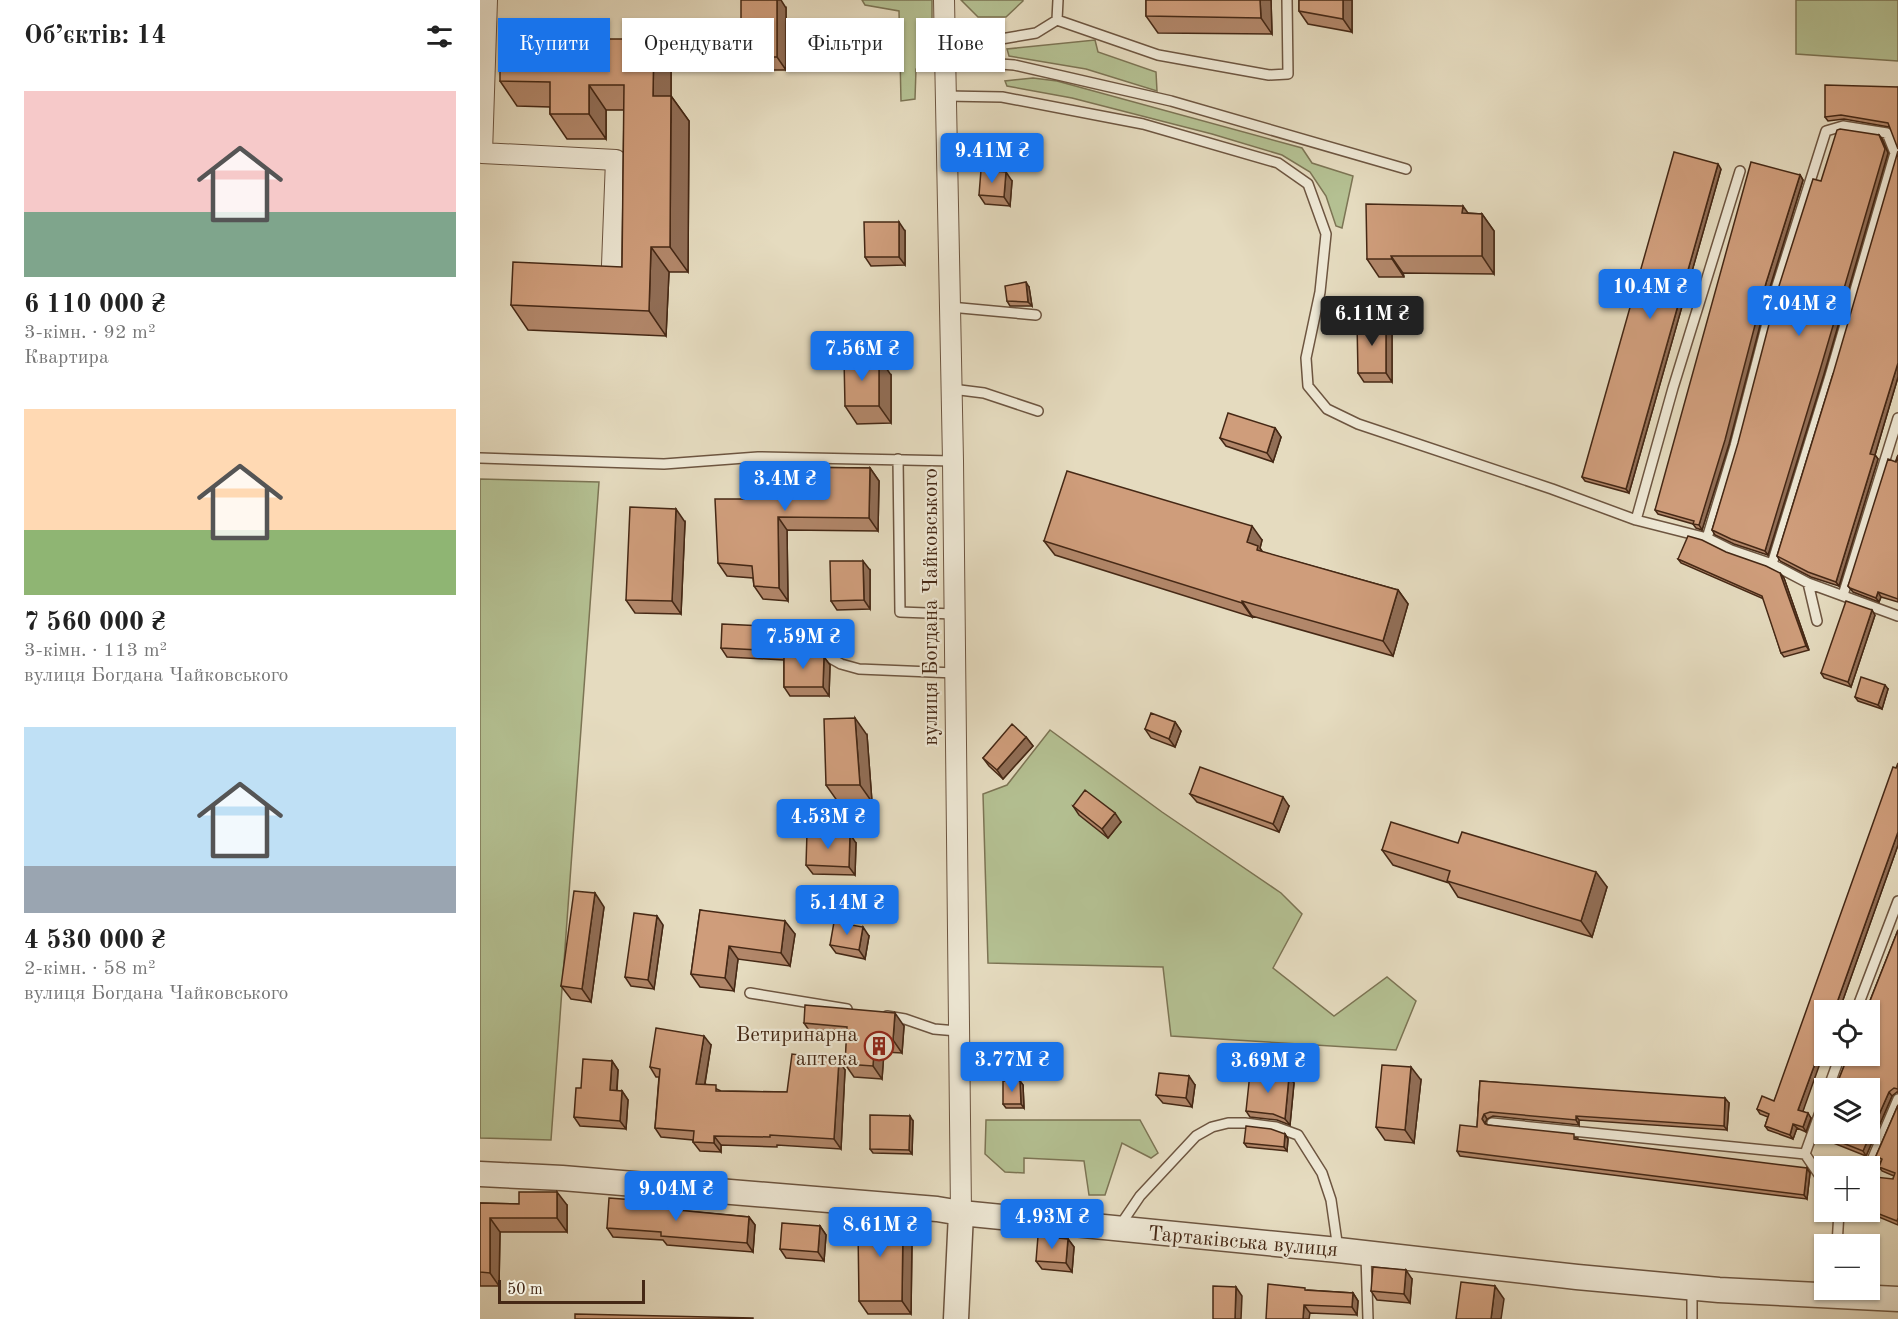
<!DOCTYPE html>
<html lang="uk">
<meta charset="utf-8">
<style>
:root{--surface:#fff;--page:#f2f2f2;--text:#222;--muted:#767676;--accent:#1a73e8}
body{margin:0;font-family:"Old Standard TT",serif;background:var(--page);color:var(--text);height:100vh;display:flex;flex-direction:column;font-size:22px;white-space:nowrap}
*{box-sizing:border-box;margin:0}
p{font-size:20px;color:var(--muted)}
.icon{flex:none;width:33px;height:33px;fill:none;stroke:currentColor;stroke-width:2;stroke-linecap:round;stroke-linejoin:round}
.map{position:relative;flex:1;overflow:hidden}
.side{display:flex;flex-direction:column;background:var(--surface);width:480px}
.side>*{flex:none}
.hud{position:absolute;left:18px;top:18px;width:570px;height:54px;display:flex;gap:12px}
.controls{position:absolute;left:1334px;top:1000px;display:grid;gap:12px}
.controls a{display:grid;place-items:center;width:66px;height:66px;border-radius:0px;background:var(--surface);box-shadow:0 2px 4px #0004;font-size:30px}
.scale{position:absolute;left:18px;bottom:15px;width:147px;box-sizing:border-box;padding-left:6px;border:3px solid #452815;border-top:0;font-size:16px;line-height:21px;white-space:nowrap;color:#452815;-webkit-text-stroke:4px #eee8d5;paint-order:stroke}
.price{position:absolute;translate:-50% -51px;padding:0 14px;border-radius:6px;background:var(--accent);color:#fff;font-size:20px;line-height:39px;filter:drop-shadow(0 2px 3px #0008)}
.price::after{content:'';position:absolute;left:50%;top:36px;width:18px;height:14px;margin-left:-9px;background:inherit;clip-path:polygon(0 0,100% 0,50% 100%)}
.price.selected{background:#222;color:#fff}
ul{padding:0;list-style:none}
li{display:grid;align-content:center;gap:12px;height:318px;padding:0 24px}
li span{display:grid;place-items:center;height:186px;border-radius:0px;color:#555}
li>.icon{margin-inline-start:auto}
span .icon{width:108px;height:108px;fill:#fffc;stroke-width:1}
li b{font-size:26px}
h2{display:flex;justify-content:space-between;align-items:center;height:72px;padding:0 24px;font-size:26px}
.pill{padding:0 21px;border-radius:0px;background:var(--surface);box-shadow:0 2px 4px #0004;font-size:21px;line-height:54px}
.pill.selected{background:var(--accent);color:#fff}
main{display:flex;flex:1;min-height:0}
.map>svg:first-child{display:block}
</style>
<main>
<section class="side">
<h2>Об’єктів: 14<svg class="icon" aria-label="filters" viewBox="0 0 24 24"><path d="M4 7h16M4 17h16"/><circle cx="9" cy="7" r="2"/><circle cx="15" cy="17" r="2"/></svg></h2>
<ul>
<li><span style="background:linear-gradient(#f6c9c9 65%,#7fa58c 0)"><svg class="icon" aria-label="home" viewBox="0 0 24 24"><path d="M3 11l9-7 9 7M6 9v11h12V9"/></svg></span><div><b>6 110 000 ₴</b><p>3-кімн. · 92 m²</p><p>Квартира</p></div></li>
<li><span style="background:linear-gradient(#ffd9b3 65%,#8fb573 0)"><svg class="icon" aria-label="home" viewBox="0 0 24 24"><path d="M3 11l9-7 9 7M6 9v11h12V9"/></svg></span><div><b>7 560 000 ₴</b><p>3-кімн. · 113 m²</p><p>вулиця Богдана Чайковського</p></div></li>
<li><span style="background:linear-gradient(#bfe0f5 75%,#9aa5b1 0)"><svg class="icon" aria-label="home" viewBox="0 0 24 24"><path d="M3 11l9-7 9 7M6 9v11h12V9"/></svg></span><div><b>4 530 000 ₴</b><p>2-кімн. · 58 m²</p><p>вулиця Богдана Чайковського</p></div></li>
</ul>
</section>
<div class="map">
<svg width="1418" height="1319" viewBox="0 0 1418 1319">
<rect width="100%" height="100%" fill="#e5dbbf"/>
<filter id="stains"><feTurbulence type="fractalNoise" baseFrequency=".00333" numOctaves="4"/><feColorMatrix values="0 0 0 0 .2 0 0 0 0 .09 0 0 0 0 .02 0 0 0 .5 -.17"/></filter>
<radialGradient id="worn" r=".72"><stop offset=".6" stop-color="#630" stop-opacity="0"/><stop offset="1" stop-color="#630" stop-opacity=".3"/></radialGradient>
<path fill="#b4c092" stroke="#7c7454" stroke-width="1.5" d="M382 0H452V63L436 69 435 99 421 101 419 11 385 5Z
M481 0H543V1L526 17H498Z
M1316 0H1418V61L1316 54Z
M615 40 618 52 676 72 677 91 606 69 529 56 527 49Z
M553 78 577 81 822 148 832 163 873 176 862 228 856 226 846 196 830 172 802 155 732 134 592 98 527 86 525 81Z
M0 479 119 482 71 1140 0 1138Z
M570 730 682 812 801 893 822 914 793 968 854 1016 907 977 936 1001 916 1050 691 1036 683 967 508 963 503 794 527 785Z
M506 1120H660L678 1153 671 1158 642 1143 625 1195H609L604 1161 544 1158V1173L525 1172 505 1154Z"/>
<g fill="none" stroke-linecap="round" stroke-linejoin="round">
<g stroke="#6d5540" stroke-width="12">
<path id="service" d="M577 20 678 55 789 75 808 74 807 0
M465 39H521L556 33 577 20 578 0
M465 60 534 65 691 101 926 169
M466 96 522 97 663 124 798 163 828 184 846 234 840 292 826 358 828 386 847 409 878 424 1072 489 1156 520 1227 538 1251 550 1292 564 1328 583 1418 616
M470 307 556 315
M472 389 504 393 558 411
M0 458 184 464 278 457 473 461
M418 459 420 612 474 614
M1156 520 1193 388 1260 171
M1227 538 1255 446 1296 289 1346 131 1363 126 1407 133 1415 153 1350 376 1292 564
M1328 583 1337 621
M1363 595 1418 418
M333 648 361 664 379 669 475 673
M270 993 367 1009
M1376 1011 1418 901
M407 1016 425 1019 454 1029 477 1031
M1348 1089 1360 1056
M1012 1123 1325 1154 1344 1101
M1325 1154 1344 1182
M1389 1167 1418 1099
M639 1227 660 1196 716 1136 732 1127 748 1123H765L796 1127 818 1135 842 1173 851 1200 858 1249
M1357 1245 1359 1212
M886 1255 888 1319
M1212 1290V1319"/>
</g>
<g stroke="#6d5540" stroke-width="22">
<path id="minor" d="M7 0 2 153 136 160 132 265
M464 0 473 461 481 1213"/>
</g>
<g stroke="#6d5540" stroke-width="27">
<path id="tertiary" d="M0 1174 82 1178 457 1209 481 1213 858 1250 1097 1277 1239 1290 1418 1299
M476 1319 481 1213"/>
</g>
<use href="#service" stroke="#eee8d5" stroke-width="9"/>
<use href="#minor" stroke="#eee8d5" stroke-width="20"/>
<use href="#tertiary" stroke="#eee8d5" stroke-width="24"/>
</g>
<path fill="#b2876a" stroke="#452815" stroke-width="1.5" d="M666 0H791L792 34 678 33 666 16Z
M819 0H872V32L828 24 819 11Z
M306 8V70H271L261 57Z
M65 33 81 56H118L174 39 191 64V96L209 121 208 272H189L186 336 48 330 31 305 142 267 144 110H126V139H87L70 114V107L37 106 20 81Z
M1418 87 1409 127 1364 119 1348 121 1345 117Z
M1399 135 1402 139 1408 153 1344 374 1288 555 1254 544 1235 535 1232 530 1341 181Z
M1241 169 1149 493 1105 481 1102 477Z
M1320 175 1323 180 1290 287 1249 444 1222 530 1216 528 1213 524 1178 514 1175 510Z
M532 181 530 206 505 204 499 195Z
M988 213 1002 214 1014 231V274L923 273 924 277H899L887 259Z
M425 231V265L391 266 385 257Z
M549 287 552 306H530L527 301Z
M912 331V382H884L878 373Z
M1353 374 1418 377 1395 455 1398 459 1359 586 1331 577 1300 561 1297 556Z
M411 375V423L377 424 365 406Z
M795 428 801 437 793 462 746 446 740 438Z
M1418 455V602L1401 597 1399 602 1373 592 1368 586Z
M299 467 390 468 399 481 398 531 307 530 308 601 283 599 274 586 273 578 247 576 238 563 271 499Z
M205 522 201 614 155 613 146 600Z
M782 540 780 548 782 552 918 590 928 604 913 656 772 616V617L575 555 564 541Z
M1198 559 1300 573 1304 578 1329 650 1304 657 1301 653 1284 599 1201 563Z
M390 570V609L357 610 351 601Z
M1395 615 1371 687 1344 678 1341 673Z
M302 627 308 635 307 652 344 657 350 665 349 696H310L304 687V660L247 657 241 648Z
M1408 689 1402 709 1378 701 1375 697Z
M695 722 701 731 695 747 671 738 665 729Z
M387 735 392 802H358L346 785Z
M546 737 553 746 523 779 509 766 503 758Z
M710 794 809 806 799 832 717 802Z
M593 806 641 822 628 838 599 815Z
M376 843 375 875 333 874 326 865Z
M978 843 1127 887 1112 937 978 897 969 883 913 865 902 850Z
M1418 845 1359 1011H1344L1323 1111 1331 1118 1326 1132 1317 1128 1313 1139 1288 1130 1285 1126 1288 1117 1280 1114 1277 1109 1294 1101Z
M124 907 111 1002 91 999 81 986Z
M220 910 315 934 310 966 258 959 254 991 220 987 211 974Z
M183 925 174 989 151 986 145 977Z
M1418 930V1093L1417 1092 1412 1096 1386 1156 1338 1137 1335 1132 1343 1119Z
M389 936 385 959 356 953 350 945Z
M324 1023 424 1026 422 1053 404 1052 402 1079 374 1077 365 1064 367 1039 333 1036Z
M231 1045 225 1084 241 1091 307 1092 365 1070 361 1149 297 1145V1147L241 1145V1152L220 1151 213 1142V1140L181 1137 175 1128 179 1077H176L170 1067Z
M132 1061 138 1070 137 1091H142L148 1100 146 1129 100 1126 94 1117 101 1088Z
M809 1077 814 1083 810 1125 797 1120 770 1117 766 1111Z
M941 1080 934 1143 905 1140 896 1127Z
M540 1081 543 1085 544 1108H526L523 1104Z
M1000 1081 1249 1103 1247 1130 1099 1120V1125L1013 1116 1007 1119 1005 1123 1008 1125 1098 1138 1097 1140 1330 1173 1327 1199 980 1156 977 1151 997 1127Z
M715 1085 712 1107 683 1103 676 1095Z
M1418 1105V1225L1387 1212H1389V1193L1413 1179 1414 1176 1402 1171 1399 1167 1401 1162 1399 1161 1396 1156Z
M433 1121 432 1154 393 1153 390 1149Z
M805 1134 808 1139 807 1151 767 1147 764 1143Z
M168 1201 173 1208 269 1217 275 1225 273 1252 187 1245 183 1240 133 1237 127 1228Z
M0 1203 87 1205V1232H20L19 1286H0Z
M340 1226 346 1235 344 1261 306 1258 300 1249Z
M588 1239 594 1247 592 1272 562 1269 556 1261Z
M432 1241 431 1314H388L379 1301Z
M932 1279 930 1303 897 1300 891 1291Z
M827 1290 873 1293 878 1301 877 1315 830 1313 786 1319Z"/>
<path fill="#916e56" stroke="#452815" stroke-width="1.5" d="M297 0H301L306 8V70L297 57Z
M780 0H791L792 34 781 18Z
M863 0H872V32L863 19Z
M65 33 82 58 65 56Z
M174 39 191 64V121L173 96Z
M109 85 126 110V139L109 114Z
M191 96 209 121 208 272 190 247Z
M1399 135 1402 139 1408 153 1344 374 1288 555 1285 551Z
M1238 164 1241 169 1149 493 1146 489Z
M526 172 532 181 530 206 524 197Z
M1320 175 1323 180 1290 287 1249 444 1222 530 1219 525 1286 283Z
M983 206 995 223 982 213Z
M1002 214 1014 231V274L1002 256Z
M419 222 425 231V265L419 257Z
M171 247 189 272 186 336 169 311Z
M911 256 923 273 924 277 912 259Z
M546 282 549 287 552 306 548 302Z
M906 322 912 331V382L906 373Z
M399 358 411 375V423L399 406Z
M1418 363V377L1394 458 1390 454Z
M795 428 801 437 793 462 787 453Z
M1395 455 1398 459 1359 586 1356 582Z
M390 468 399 481 398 531 389 518Z
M196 509 205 522 201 614 192 601Z
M298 517 307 530 308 601 299 588Z
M772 526 782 540 780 548 788 560 767 542Z
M383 561 390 570V609L384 600Z
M1300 573 1304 578 1329 650 1326 646Z
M918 590 928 604 913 656 903 641Z
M1398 592 1401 597 1399 602 1396 598Z
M762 601 772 616V617L762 603Z
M1392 610 1395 615 1371 687 1368 682Z
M302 627 308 635 307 660 300 651Z
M344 657 350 665 349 696 343 687Z
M1405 685 1408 689 1402 709 1398 705Z
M375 718 387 735 392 802 380 785Z
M695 722 701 731 695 747 689 739Z
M546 737 553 746 523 779 517 770Z
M803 797 809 806 799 832 793 824Z
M635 813 641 822 628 838 622 829Z
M1418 832V845L1359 1011H1354Z
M370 834 376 843 375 875 369 867Z
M1116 872 1127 887 1112 937 1101 921Z
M115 893 124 907 111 1002 102 989Z
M177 916 183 925 174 989 168 980Z
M305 921 315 934 310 966 301 953Z
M383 927 389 936 385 959 379 950Z
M249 946 258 959 254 991 245 978Z
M415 1013 424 1026 422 1053 413 1040Z
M224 1036 231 1045 223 1094 216 1084Z
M395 1039 404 1052 402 1079 393 1066Z
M1344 1039V1052L1322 1114 1318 1110Z
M359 1060 365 1070 361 1149 354 1139Z
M132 1061 138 1070 136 1099 130 1090Z
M931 1067 941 1080 934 1143 925 1130Z
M709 1076 715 1085 712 1107 706 1098Z
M809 1077 814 1083 810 1125 805 1119Z
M540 1081 543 1085 544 1108 541 1104Z
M142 1091 148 1100 146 1129 140 1121Z
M1409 1092 1412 1096 1386 1156 1383 1151Z
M1245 1098 1249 1103 1247 1130 1244 1126Z
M1328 1113 1331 1118 1326 1132 1323 1127Z
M1004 1114 1007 1119 1005 1123 1008 1128 1002 1119Z
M430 1116 433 1121 432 1154 429 1150Z
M1096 1116 1099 1120V1125L1096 1120Z
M1313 1124 1317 1128 1313 1139 1310 1135Z
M805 1134 808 1139 807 1151 804 1147Z
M234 1136 241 1145V1152L234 1143Z
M1327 1168 1330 1173 1327 1199 1324 1195Z
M77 1192 87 1205V1232L77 1218Z
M168 1201 174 1210 167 1207Z
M269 1217 275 1225 273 1252 267 1243Z
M10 1218 20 1232 19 1286 10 1273Z
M340 1226 346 1235 344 1261 338 1252Z
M423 1228 432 1241 431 1314 422 1301Z
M588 1239 594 1247 592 1272 586 1263Z
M926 1270 932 1279 930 1303 924 1294Z
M1015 1286 1024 1299 1021 1319H1011Z
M756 1287 762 1296 761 1319H755Z
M873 1293 878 1301 877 1315 872 1307Z
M824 1305 830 1313 829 1319H823Z"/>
<path fill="#cf9d7b" stroke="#452815" stroke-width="1.5" d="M261 0H297V57H261Z
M666 0H780L781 18 666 16Z
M819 0H863V19L819 11Z
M20 32 65 33V56H118V39H174L173 96H191L190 247H171L169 311 31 305 33 262 142 267 144 85H109V114H70V82L20 81Z
M1345 85 1418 87V149L1408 123 1361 115 1345 117Z
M1360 129 1399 135 1405 149 1340 370 1285 551 1251 539 1232 530 1258 443 1299 286 1333 179 1341 181 1357 130Z
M1418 151V363L1390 454 1395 455 1356 582 1328 572 1297 556 1353 374Z
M1194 152 1238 164 1146 489 1102 477Z
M1271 162 1320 175 1286 283 1245 440 1219 525 1213 524 1214 521 1175 510Z
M501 170 526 172 524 197 499 195Z
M886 204 983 206 982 213 1002 214V256H911L912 259H887Z
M384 222H419V257H385Z
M546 282 548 302 527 301 525 286Z
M877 322H906V373H878Z
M364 358H399V406H365Z
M748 413 795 428 787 453 740 438Z
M1418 455V599L1398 592 1396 598 1370 588 1368 586 1408 459 1416 462Z
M273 465 299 467 390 468 389 518 298 517 299 588 274 586 272 566 238 563 235 499H271Z
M587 471 772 526 767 542 778 546 777 550 918 590 903 641 762 601V603L564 541Z
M150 507 196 509 192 601 146 600Z
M1208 536 1222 540 1246 552 1286 566 1300 573 1326 646 1301 653 1282 596 1198 559Z
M350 561H383L384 600 351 601Z
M1366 601 1392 610 1368 682 1341 673Z
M242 624 302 627 300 651 241 648Z
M304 652 337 653 344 657 343 687H304Z
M1381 677 1405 685 1398 705 1375 697Z
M671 713 695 722 689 739 665 729Z
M375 718 380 785H346L344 719Z
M532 724 546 737 517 770 503 758Z
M1418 763V832L1354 1011H1344V1039L1318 1110 1328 1113 1323 1127 1313 1124 1310 1135 1285 1126 1289 1114 1277 1109 1282 1096 1294 1101 1413 767 1416 768Z
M720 767 803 797 793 824 710 794Z
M605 790 635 813 622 829 593 806Z
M911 822 978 843 982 832 1116 872 1101 921 967 881 970 871 902 850Z
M327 832 370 834 369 867 326 865Z
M94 891 115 893 102 989 81 986Z
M220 910 305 921 301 953 249 946 245 978 211 974Z
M154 913 177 916 168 980 145 977Z
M354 922 383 927 379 950 350 945Z
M1418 930V1089L1414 1088 1409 1092 1383 1151 1335 1132 1340 1118 1343 1119 1344 1115V1134H1389V1089H1355L1368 1056H1389V1011H1386Z
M325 1005 415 1013 413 1040 395 1039 393 1066 365 1064 367 1027 324 1023Z
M176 1028 224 1036 216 1084 236 1085V1091L307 1092 312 1054 359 1060 354 1139 290 1135V1137L234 1136V1143L213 1142 214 1131 175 1128 180 1069 170 1067Z
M103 1059 132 1061 130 1090 142 1091 140 1121 94 1117 96 1088H101Z
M902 1065 931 1067 925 1130 896 1127Z
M679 1073 709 1076 706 1098 676 1095Z
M770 1073 809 1077 805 1119 793 1114 766 1111Z
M523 1081H540L541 1104H523Z
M1000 1081 1245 1098 1244 1126 1096 1116V1120L1010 1112 1004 1114 1002 1119 1005 1124 1008 1125 1094 1134V1139L1327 1168 1324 1195 977 1151 980 1125 997 1127Z
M1418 1105V1218L1417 1221 1389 1210V1193L1395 1177 1413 1179 1415 1173 1399 1167 1402 1159 1396 1156Z
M390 1115 430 1116 429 1150 390 1149Z
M766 1126 791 1129 805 1134 804 1147 764 1143Z
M39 1192H77V1218H10V1273L0 1272V1203L39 1204Z
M129 1198 168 1201 167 1207 269 1217 267 1243 181 1236V1232L127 1228Z
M400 1211 415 1217 423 1228 422 1301H379L378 1229 384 1216Z
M302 1223 340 1226 338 1252 300 1249Z
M558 1236 588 1239 586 1263 556 1261Z
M893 1267 926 1270 924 1294 891 1291Z
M981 1282 1015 1286 1011 1319H976Z
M788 1284 825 1288V1290L873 1293 872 1307 824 1305 823 1319H786Z
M733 1286 756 1287 755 1319H733Z
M95 1314 273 1318V1319H95Z"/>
<defs>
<g id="building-ring" transform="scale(1.5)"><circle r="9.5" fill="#eee8d5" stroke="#8f2418" stroke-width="1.5"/><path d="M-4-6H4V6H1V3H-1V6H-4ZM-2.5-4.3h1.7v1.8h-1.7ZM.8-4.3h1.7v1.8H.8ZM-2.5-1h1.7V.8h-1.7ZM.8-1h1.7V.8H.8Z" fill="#8f2418"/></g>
</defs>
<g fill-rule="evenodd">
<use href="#building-ring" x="399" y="1046"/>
</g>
<g text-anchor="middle" stroke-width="4.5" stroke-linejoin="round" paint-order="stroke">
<g font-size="21" fill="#452815" stroke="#eee8d5">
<text transform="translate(450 607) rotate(-90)" y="7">вулиця Богдана Чайковського</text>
<text transform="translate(763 1241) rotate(5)" y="7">Тартаківська вулиця</text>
</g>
<g font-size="21" fill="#452815" stroke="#eee8d5" text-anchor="end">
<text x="378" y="1041">Ветиринарна<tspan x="378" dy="24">аптека</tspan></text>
</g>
</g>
<rect width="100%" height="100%" filter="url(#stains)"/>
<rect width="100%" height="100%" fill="url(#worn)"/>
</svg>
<div class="controls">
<a><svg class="icon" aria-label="locate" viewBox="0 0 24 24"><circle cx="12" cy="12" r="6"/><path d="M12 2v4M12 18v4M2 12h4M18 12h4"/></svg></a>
<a><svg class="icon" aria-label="layers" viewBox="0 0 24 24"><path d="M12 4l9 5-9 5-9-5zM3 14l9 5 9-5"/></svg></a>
<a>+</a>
<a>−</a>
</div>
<div class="scale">50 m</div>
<b class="price" style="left:512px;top:184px">9.41M ₴</b>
<b class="price" style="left:1170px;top:320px">10.4M ₴</b>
<b class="price" style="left:1319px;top:337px">7.04M ₴</b>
<b class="price selected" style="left:892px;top:347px">6.11M ₴</b>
<b class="price" style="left:382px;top:382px">7.56M ₴</b>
<b class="price" style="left:305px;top:512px">3.4M ₴</b>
<b class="price" style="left:323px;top:670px">7.59M ₴</b>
<b class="price" style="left:348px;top:850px">4.53M ₴</b>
<b class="price" style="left:367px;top:936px">5.14M ₴</b>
<b class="price" style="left:532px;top:1093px">3.77M ₴</b>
<b class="price" style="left:788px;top:1094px">3.69M ₴</b>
<b class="price" style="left:196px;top:1222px">9.04M ₴</b>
<b class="price" style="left:572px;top:1250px">4.93M ₴</b>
<b class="price" style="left:400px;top:1258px">8.61M ₴</b>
<div class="hud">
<a class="pill selected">Купити</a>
<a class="pill">Орендувати</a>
<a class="pill">Фільтри</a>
<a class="pill">Нове</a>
</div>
</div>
</main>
